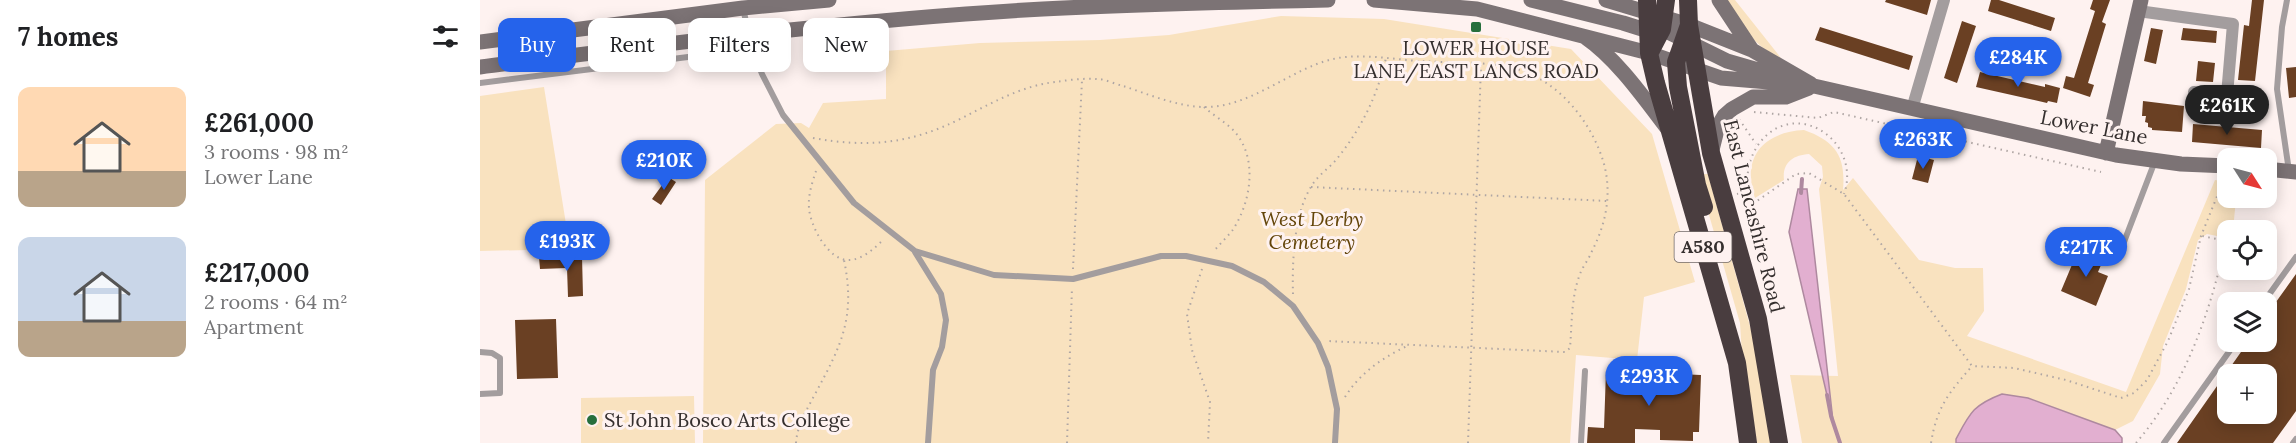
<!DOCTYPE html>
<meta charset="utf-8">
<style>
:root{--surface:#fff;--page:#f2f2f2;--text:#202124;--muted:#757577;--accent:#2563eb}
body{margin:0;font-family:Lora,serif;background:var(--page);color:var(--text);height:100vh;display:flex;flex-direction:column;font-size:22px;white-space:nowrap}
*{box-sizing:border-box;margin:0}
p{font-size:20px;color:var(--muted)}
.icon{flex:none;width:33px;height:33px;fill:none;stroke:currentColor;stroke-width:2;stroke-linecap:round;stroke-linejoin:round}
.map{position:relative;flex:1;overflow:hidden}
.sheet{display:flex;flex-direction:column;background:var(--surface);width:480px}
.sheet>*{flex:none}
.top-card{position:absolute;left:18px;top:18px;width:570px;height:54px;display:flex;gap:12px}
.needle{width:39px;rotate:126deg}
.controls{position:absolute;left:1737px;top:148px;display:grid;gap:12px}
.controls a{display:grid;place-items:center;width:60px;height:60px;border-radius:12px;background:var(--surface);box-shadow:0 3px 15px #0003;font-size:30px}
.price{position:absolute;translate:-50% -51px;padding:0 14px;border-radius:21px;background:var(--accent);color:#fff;font-size:20px;line-height:39px;filter:drop-shadow(0 2px 3px #0008)}
.price::after{content:'';position:absolute;left:50%;top:36px;width:18px;height:14px;margin-left:-9px;background:inherit;clip-path:polygon(0 0,100% 0,50% 100%)}
.price.current{background:#222;color:#fff}
ul{padding:0;list-style:none}
li{display:flex;align-items:center;gap:18px;height:150px;padding:0 18px}
li span{display:grid;place-items:center;flex:none;width:168px;height:120px;border-radius:12px;color:#555}
li>.icon{margin-inline-start:auto}
span .icon{width:72px;height:72px;fill:#fffc;stroke-width:1}
li b{font-size:26px}
h2{display:flex;justify-content:space-between;align-items:center;height:72px;padding:0 18px;font-size:26px}
.chip{padding:0 21px;border-radius:12px;background:var(--surface);box-shadow:0 3px 15px #0003;font-size:21px;line-height:54px}
.chip.current{background:var(--accent);color:#fff}
main{display:flex;flex:1;min-height:0}
.map>svg:first-child{display:block}
</style>
<main>
<section class="sheet">
<h2>7 homes<svg class="icon" aria-label="filters" viewBox="0 0 24 24"><path d="M4 7h16M4 17h16"/><circle cx="9" cy="7" r="2"/><circle cx="15" cy="17" r="2"/></svg></h2>
<ul>
<li><span style="background:linear-gradient(#ffd9b3 70%,#b9a48a 0)"><svg class="icon" aria-label="home" viewBox="0 0 24 24"><path d="M3 11l9-7 9 7M6 9v11h12V9"/></svg></span><div><b>£261,000</b><p>3 rooms · 98 m²</p><p>Lower Lane</p></div></li>
<li><span style="background:linear-gradient(#c9d6e8 70%,#b9a48a 0)"><svg class="icon" aria-label="home" viewBox="0 0 24 24"><path d="M3 11l9-7 9 7M6 9v11h12V9"/></svg></span><div><b>£217,000</b><p>2 rooms · 64 m²</p><p>Apartment</p></div></li>
</ul>
</section>
<div class="map">
<svg width="1816" height="443" viewBox="0 0 1816 443">
<rect width="100%" height="100%" fill="#fef2f0"/>
<path fill="#f9e2bf" d="M1245 0H1255L1301 58C1274 48 1261 23 1245 0Z
M801 16 904 19 1091 49 1172 134 1215 282 1164 297 1157 360 1096 355 1090 443H223L225 180 296 124 321 123 329 128 343 103 406 99V51L500 43 620 40 689 35Z
M64 87 90 249 0 251V96Z
M1324 130C1355 141 1366 156 1363 190L1373 178 1439 260 1475 268H1503L1504 311 1487 336 1646 392 1735 180 1747 182 1748 198H1756L1753 231H1748L1747 238 1727 234 1718 240 1706 289 1683 346 1680 374 1653 421 1635 430 1548 398 1522 394 1476 440V443H1322L1310 375 1358 376 1339 189 1343 177 1342 166 1329 154C1313 155 1302 163 1304 180L1275 198C1261 158 1283 132 1324 130Z
M1224 174H1228L1281 366 1294 443H1277L1262 355 1260 323 1221 187Z
M214 396 215 443H101V398Z"/>
<path fill="#e2afd0" stroke="#ae899f" stroke-width="1.5" d="M1318 189H1327L1353 421 1309 232Z
M1522 394 1548 398 1635 430 1642 438V443H1476V439C1490 413 1493 405 1522 394Z"/>
<g fill="none" stroke-linecap="round" stroke-linejoin="round">
<path stroke="#ae899f" stroke-width="4" d="M1321 193 1322 179
M1347 395 1351 416 1360 443"/>
</g>
<path fill="#6a4023" fill-rule="evenodd" d="M1406 0H1451L1447 15 1405 2Z
M1511 0H1519L1575 18 1571 31 1508 11Z
M1613 0H1630L1622 22 1626 24 1608 83 1614 85 1610 97 1583 88 1586 76 1594 78 1615 11 1610 9Z
M1772 0H1784L1775 81 1758 80 1764 25 1769 26Z
M1482 21 1496 26 1477 83 1464 78Z
M1340 27 1433 56 1429 70 1335 40Z
M1671 28 1683 30 1676 64 1664 61Z
M1703 28 1737 31 1736 43 1701 40Z
M1718 61 1735 63 1733 82 1716 81Z
M1816 67V97L1809 98 1806 68Z
M1500 72 1565 87V84L1580 88 1577 103 1568 101 1567 103 1496 87Z
M1663 101 1704 106 1702 132 1672 130V128L1668 127V123L1665 122 1666 116H1662Z
M1713 124 1782 130 1781 148 1712 142Z
M1438 156 1454 160 1448 183 1432 179Z
M188 177 196 182 181 205 172 199Z
M1599 248 1624 258 1618 272 1628 276 1616 306 1581 291Z
M102 256 103 296 88 297 87 268 60 269 59 257Z
M1816 274V411L1793 443H1697L1768 342H1786V316ZM1748 375H1786V414H1748Z
M76 319 78 378 37 379 35 320Z
M1126 371 1221 375 1219 432H1213V441L1180 440V430L1155 429V443H1107L1108 427 1124 428Z"/>
<g fill="none" stroke-linecap="round" stroke-linejoin="round">
<path stroke="#afa6a4" stroke-width="2" stroke-dasharray="1.5 4.5" stroke-linecap="butt" d="M724 107C733 115 745 122 753 130 779 157 771 203 752 231 746 238 739 245 733 252
M1274 112 1338 118 1354 112 1621 172
M1259 119 1276 144
M333 138C388 148 431 144 482 118 512 103 541 86 575 82 588 80 604 78 617 79 625 79 635 84 643 86 668 94 698 107 725 107 772 107 810 69 853 59 880 53 911 59 938 61 969 63 1003 61 1033 68 1078 79 1112 122 1124 164 1132 194 1126 224 1112 251 1109 259 1103 266 1100 274 1091 297 1092 324 1090 348L1085 352 847 341
M336 171C332 183 328 195 329 208 330 225 348 261 369 260 382 260 395 248 404 239
M831 187 1127 201
M1269 191C1261 158 1287 118 1324 124 1356 130 1375 164 1364 194
M1257 194 1269 191 1274 203 1316 174 1329 173 1364 194 1492 366 1534 368 1586 380 1641 398 1654 393 1667 380 1688 341 1709 289 1721 236 1738 194
M593 269 602 80
M722 269 707 314 712 350 730 402 728 443
M813 294C812 263 814 213 831 187 837 176 848 169 856 160 881 129 897 97 906 58
M865 397C880 373 902 358 927 346
M316 443C317 426 326 411 334 396 361 346 376 318 364 260
M587 443 592 287
M988 443 1001 65
M1451 443C1457 406 1469 393 1492 366
M1656 443C1705 386 1730 313 1746 241L1722 236"/>
<path stroke="#a39d9e" stroke-width="6" d="M1807 0 1802 27 1797 89 1809 171
M263 8 272 49 282 74 303 115 374 203 435 251 514 275 593 279 681 256H706L752 266 784 282 813 306 838 343 848 367 857 409 855 443
M0 83 272 49
M1644 242 1675 161
M435 252 461 294 466 320 462 347 453 370 448 443
M1783 303 1816 257
M0 352 12 353 20 358V393L0 394
M1101 443 1105 371
M1684 443 1756 342
M1813 443 1816 439"/>
<path stroke="#a39d9e" stroke-width="12" d="M1658 11 1753 24 1747 95
M1714 92 1773 98
M1432 109 1464 0"/>
<path stroke="#7c7375" stroke-width="15" d="M894 0 997 9 1169 53 1241 78 1334 86 1636 155 1701 164 1748 166
M1051 0 1143 23 1178 34
M1126 0 1209 25 1272 50 1331 84
M1239 0 1272 50
M1175 20 1182 29 1247 61 1302 77
M1105 37C1137 59 1164 98 1187 128
M0 42 263 8 349 0
M0 67C187 44 375 19 563 9 658 4 753 2 848 0
M1232 150 1238 126 1244 116 1252 109 1273 97H1306L1329 88
M1626 153 1661 0
M1786 169 1816 172"/>
<path stroke="#493d3f" stroke-width="18" d="M1167 0 1169 53 1176 83 1257 363 1268 443
M1208 0 1209 25 1231 153 1278 319 1299 443
M1209 25 1196 62 1198 87 1217 185 1224 207
M1170 52 1182 29 1186 0"/>
</g>
<g fill="#266f3c" stroke="#fef2f0" stroke-width="2">
<rect x="990" y="21" width="12" height="12" rx="3"/>
<circle cx="112" cy="420" r="6"/>
</g>
<g text-anchor="middle" stroke-width="6" stroke-linejoin="round" paint-order="stroke">
<rect fill="#fef2f0" stroke="#716a68" stroke-width="1.5" x="1194.5" y="232" width="57" height="30" rx="4.5"/>
<g font-size="18" font-weight="bold" fill="#352f2e">
<text x="1223" y="253">A580</text>
</g>
<g font-size="20" fill="#352f2e" stroke="#fef2f0">
<text x="996" y="55">LOWER HOUSE<tspan x="996" dy="23">LANE/EAST LANCS ROAD</tspan></text>
<text x="124" y="427" text-anchor="start">St John Bosco Arts College</text>
</g>
<g font-size="20" fill="#352f2e" stroke="#fef2f0">
<text transform="translate(1614 127) rotate(11)" y="7">Lower Lane</text>
<text transform="translate(1274 216) rotate(76)" y="7">East Lancashire Road</text>
</g>
<g font-size="20" font-style="italic" fill="#634408" stroke="#fef2f0">
<text x="832" y="226">West Derby<tspan x="832" dy="23">Cemetery</tspan></text>
</g>
</g>
</svg>
<div class="controls">
<a><svg class="needle" viewBox="-14 -14 28 28"><path d="M0-13l5 13h-10z" fill="#e53935"/><path d="M0 13l5-13h-10z" fill="#757577"/></svg></a>
<a><svg class="icon" aria-label="locate" viewBox="0 0 24 24"><circle cx="12" cy="12" r="6"/><path d="M12 2v4M12 18v4M2 12h4M18 12h4"/></svg></a>
<a><svg class="icon" aria-label="layers" viewBox="0 0 24 24"><path d="M12 4l9 5-9 5-9-5zM3 14l9 5 9-5"/></svg></a>
<a>+</a>
</div>
<b class="price" style="left:1538px;top:88px">£284K</b>
<b class="price current" style="left:1747px;top:136px">£261K</b>
<b class="price" style="left:1443px;top:170px">£263K</b>
<b class="price" style="left:184px;top:191px">£210K</b>
<b class="price" style="left:87px;top:272px">£193K</b>
<b class="price" style="left:1606px;top:278px">£217K</b>
<b class="price" style="left:1169px;top:407px">£293K</b>
<div class="top-card">
<a class="chip current">Buy</a>
<a class="chip">Rent</a>
<a class="chip">Filters</a>
<a class="chip">New</a>
</div>
</div>
</main>
